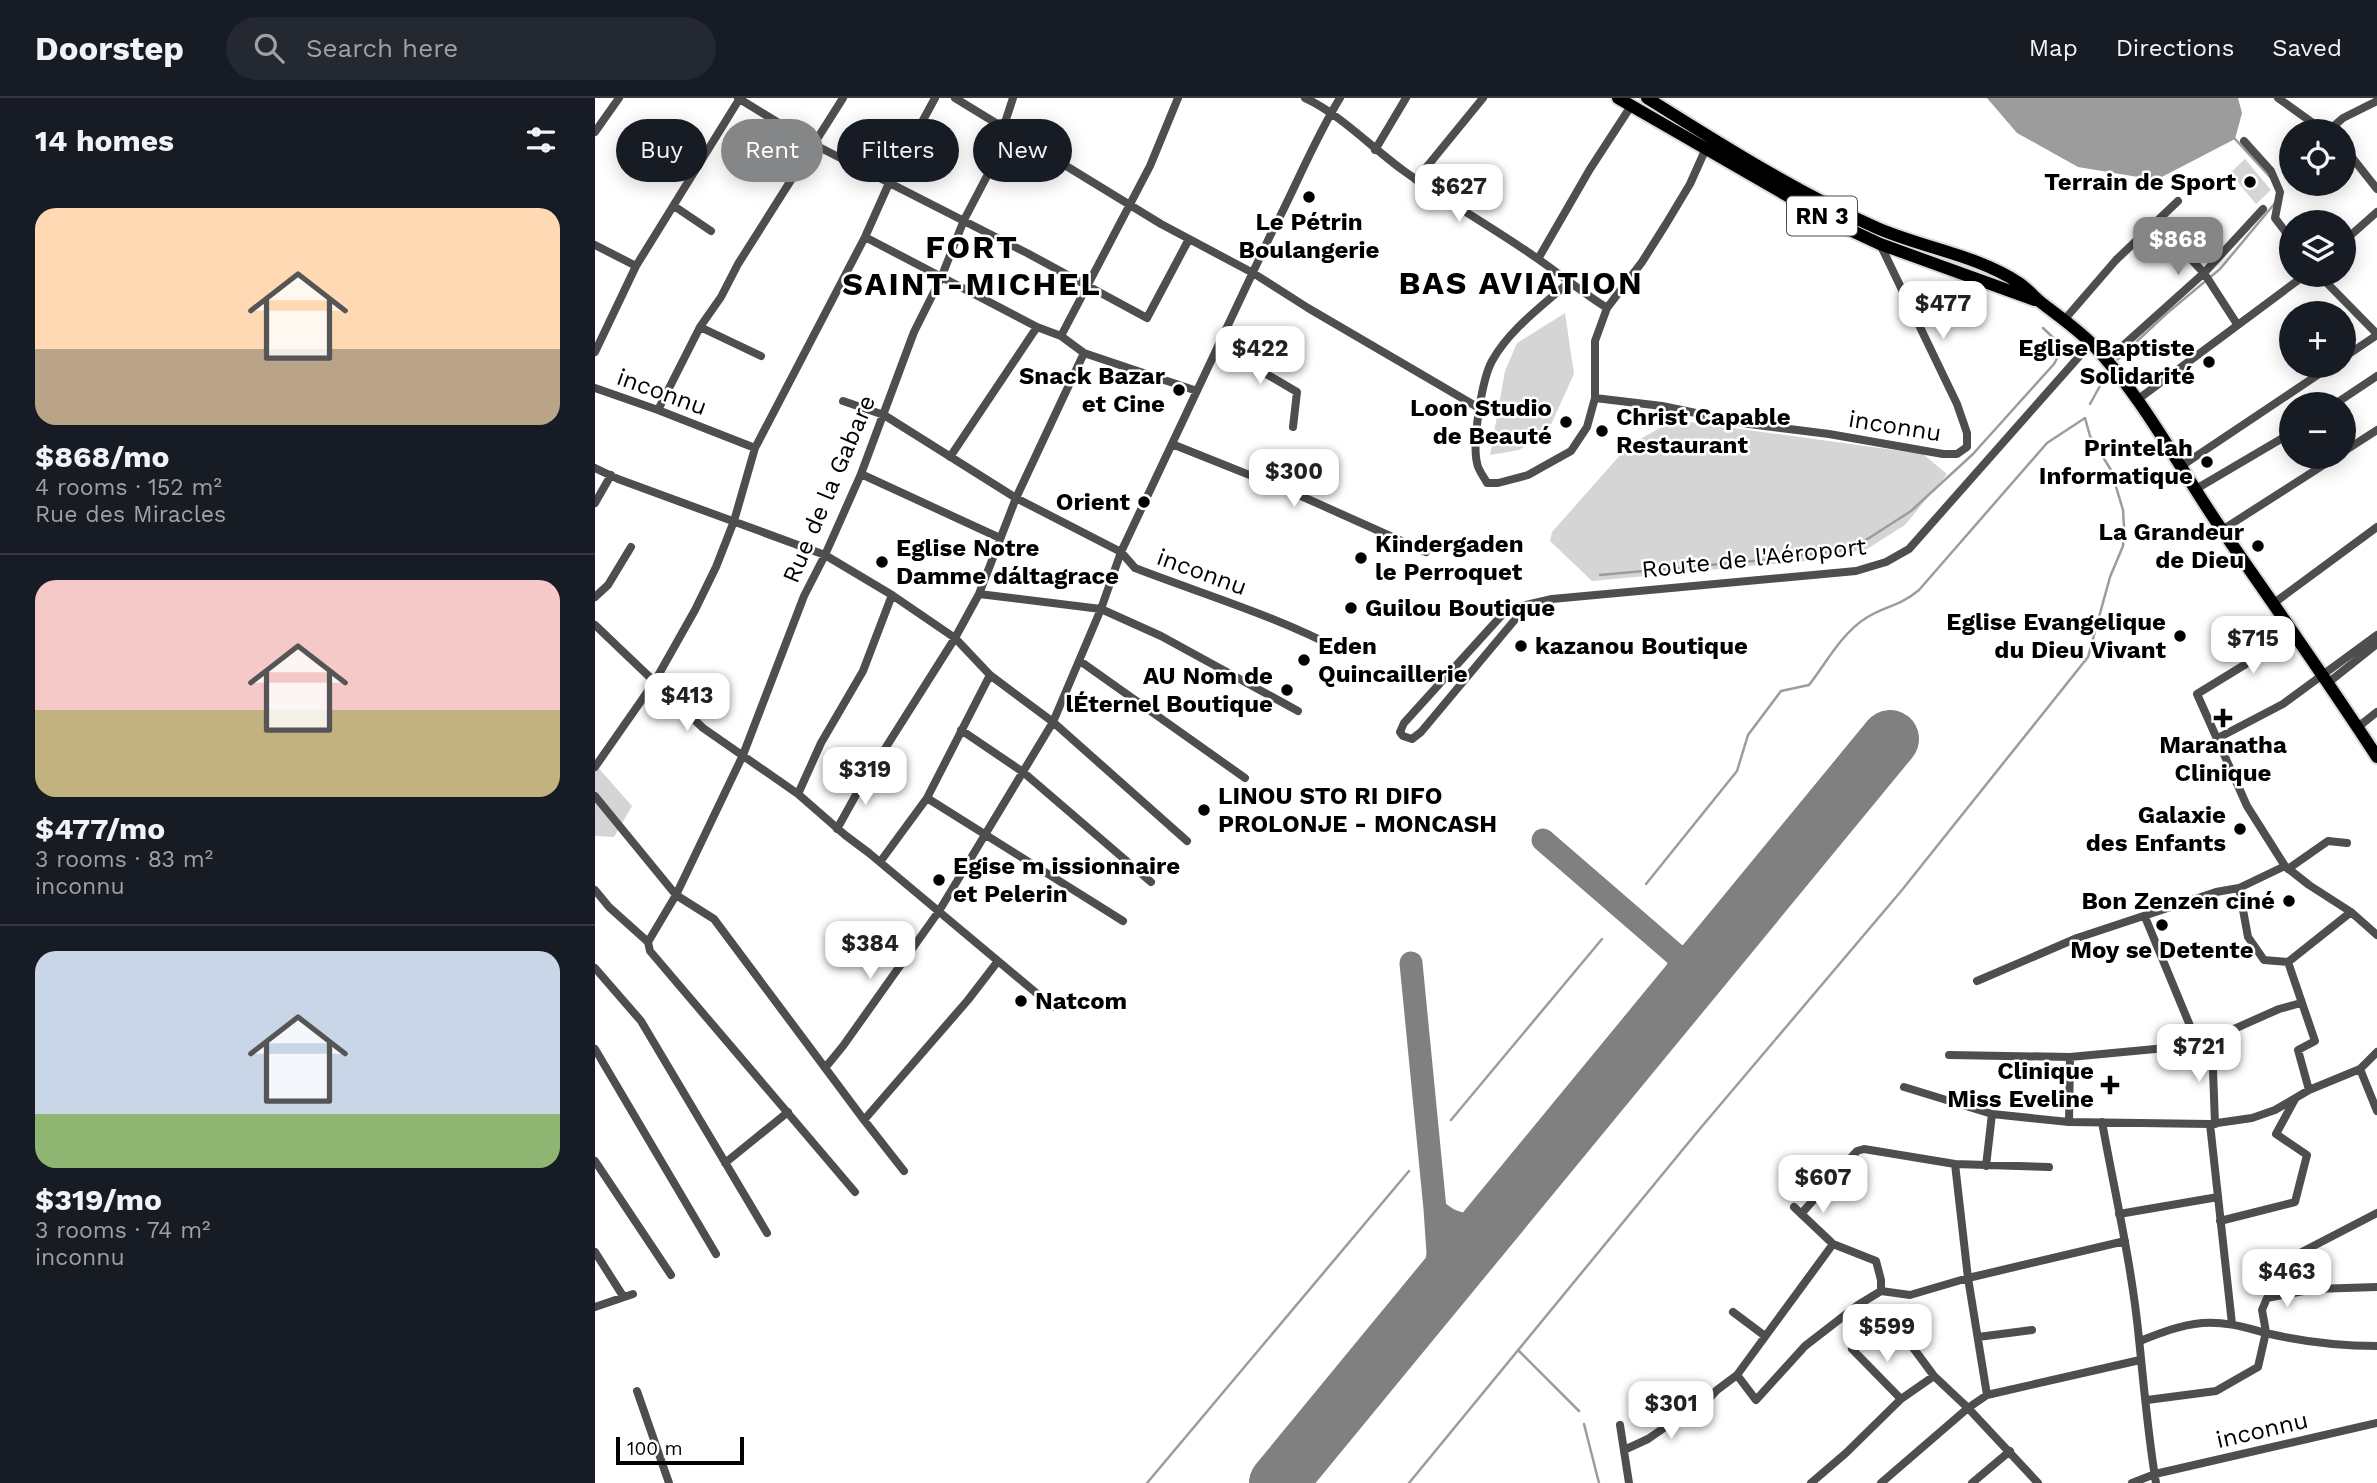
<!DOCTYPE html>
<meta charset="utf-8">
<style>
:root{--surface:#171b24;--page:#242831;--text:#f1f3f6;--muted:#9ea1a6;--line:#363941;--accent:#858687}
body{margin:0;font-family:"Work Sans",sans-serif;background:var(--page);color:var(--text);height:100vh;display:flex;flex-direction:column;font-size:26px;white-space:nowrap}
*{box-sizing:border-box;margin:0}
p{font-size:23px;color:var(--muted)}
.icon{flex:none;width:38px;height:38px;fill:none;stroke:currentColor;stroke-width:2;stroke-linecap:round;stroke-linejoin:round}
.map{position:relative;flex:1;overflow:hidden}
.sheet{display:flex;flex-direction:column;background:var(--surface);width:595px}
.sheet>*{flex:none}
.banner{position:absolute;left:21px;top:21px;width:665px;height:63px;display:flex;gap:14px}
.fabs{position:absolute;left:1684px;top:21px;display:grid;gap:14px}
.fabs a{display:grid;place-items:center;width:77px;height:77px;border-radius:50%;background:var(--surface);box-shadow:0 4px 18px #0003;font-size:35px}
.scale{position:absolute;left:21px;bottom:18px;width:128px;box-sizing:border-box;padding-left:7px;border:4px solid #000;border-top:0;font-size:19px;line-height:24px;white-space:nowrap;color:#000;-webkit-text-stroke:5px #fff;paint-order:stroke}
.price{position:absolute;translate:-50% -60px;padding:0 16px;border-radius:14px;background:#fff;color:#222;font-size:23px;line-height:46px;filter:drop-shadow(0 2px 4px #0008)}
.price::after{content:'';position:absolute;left:50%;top:42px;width:21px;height:16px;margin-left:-10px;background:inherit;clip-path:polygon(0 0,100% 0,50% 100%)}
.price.on{background:var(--accent);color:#fff}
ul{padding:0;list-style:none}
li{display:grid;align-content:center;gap:14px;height:371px;padding:0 35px}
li+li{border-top:2px solid var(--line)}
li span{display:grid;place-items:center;height:217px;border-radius:21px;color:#555}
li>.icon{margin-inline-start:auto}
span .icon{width:126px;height:126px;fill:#fffc;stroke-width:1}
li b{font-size:30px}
h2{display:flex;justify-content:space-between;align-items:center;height:84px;padding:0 35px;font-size:30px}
.chip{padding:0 24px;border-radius:32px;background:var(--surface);box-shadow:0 4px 18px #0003;font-size:24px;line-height:63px}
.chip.on{background:var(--accent);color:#fff}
header{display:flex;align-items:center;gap:42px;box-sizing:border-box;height:98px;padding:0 35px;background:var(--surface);border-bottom:2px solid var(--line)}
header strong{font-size:33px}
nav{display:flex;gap:38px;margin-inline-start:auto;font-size:24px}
.search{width:490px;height:63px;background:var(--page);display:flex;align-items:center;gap:18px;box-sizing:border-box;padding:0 24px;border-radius:38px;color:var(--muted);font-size:26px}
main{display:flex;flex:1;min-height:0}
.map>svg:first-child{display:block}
</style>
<header>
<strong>Doorstep</strong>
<div class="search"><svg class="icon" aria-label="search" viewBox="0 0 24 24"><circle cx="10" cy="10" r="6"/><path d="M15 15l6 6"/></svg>Search here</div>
<nav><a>Map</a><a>Directions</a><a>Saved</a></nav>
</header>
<main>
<section class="sheet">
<h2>14 homes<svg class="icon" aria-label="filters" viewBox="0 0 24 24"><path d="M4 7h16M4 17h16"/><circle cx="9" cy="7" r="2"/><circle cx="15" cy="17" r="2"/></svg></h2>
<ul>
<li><span style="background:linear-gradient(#ffd9b3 65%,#b9a48a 0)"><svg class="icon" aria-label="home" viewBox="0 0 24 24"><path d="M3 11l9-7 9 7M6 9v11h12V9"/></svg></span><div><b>$868/mo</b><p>4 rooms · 152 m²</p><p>Rue des Miracles</p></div></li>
<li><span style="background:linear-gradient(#f6c9c9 60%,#c2b280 0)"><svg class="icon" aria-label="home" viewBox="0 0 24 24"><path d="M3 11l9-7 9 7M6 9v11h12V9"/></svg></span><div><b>$477/mo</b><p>3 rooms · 83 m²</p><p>inconnu</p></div></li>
<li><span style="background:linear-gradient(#c9d6e8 75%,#8fb573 0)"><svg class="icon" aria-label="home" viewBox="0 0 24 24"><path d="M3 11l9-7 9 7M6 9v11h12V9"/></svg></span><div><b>$319/mo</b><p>3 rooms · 74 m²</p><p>inconnu</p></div></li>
</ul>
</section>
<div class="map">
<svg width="1782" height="1385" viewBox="0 0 1782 1385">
<rect width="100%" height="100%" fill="#fff"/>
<path fill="#d5d5d5" d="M1650 61 1676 92 1661 106 1635 75Z
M970 215 979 276 953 333 924 352 895 357 910 273 922 245Z
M1080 322 1328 356 1352 376 1310 427 1272 451 1210 463 997 483 955 443 957 434 1034 347Z
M0 666 37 708 19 739 0 738Z"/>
<path fill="#9c9c9c" d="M1392 0H1643L1647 15 1640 41 1561 82 1483 69 1422 35Z"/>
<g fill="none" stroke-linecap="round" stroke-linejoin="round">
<path stroke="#9c9c9c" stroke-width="2.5" d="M1640 41 1675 79
M1522 262 1571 216 1625 171 1680 105
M1495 306 1506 286
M1005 477 1169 462 1257 451 1316 413 1378 356 1459 266 1468 249 1448 230
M856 1022 1007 841
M923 1252 984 1313
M989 1326 1004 1385
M552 1385 814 1073
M814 1385 1103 1033 1307 792 1493 559 1515 479 1528 448 1529 429 1528 412 1516 372 1495 338 1490 320 1452 345 1324 492C1305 508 1290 508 1271 520 1247 535 1231 565 1214 587L1186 593 1153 637 1142 673 1051 786"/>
<path stroke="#808080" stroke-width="23" d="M948 742 1081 857 1096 862 1120 853
M1081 857 1090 874 1085 896
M816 865 840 1111 843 1155 838 1197
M840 1111C857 1129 876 1129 898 1123"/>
<path stroke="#808080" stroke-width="58" d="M683 1385 1295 641"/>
<g stroke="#dbdbdb" stroke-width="16">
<path id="primary" d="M1023 0 1238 124 1285 146 1440 202
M1052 0C1127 47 1201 94 1282 130 1328 150 1382 157 1424 185 1433 191 1440 200 1448 206 1465 219 1482 231 1497 246 1547 297 1586 373 1627 432 1679 507 1732 582 1782 659"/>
</g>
<path stroke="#4e4e4e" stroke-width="8" d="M143 0 218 46 432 155 552 220 594 141
M360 0 566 126 658 175 713 210 884 310
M710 0C745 16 777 50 809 73 852 104 899 130 943 161 966 177 988 195 1012 210
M1683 0 1729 33
M1733 33 1748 20 1782 3
M0 34 24 0
M1649 43 1676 73 1685 94 1680 120 1696 141
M1748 48 1782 91
M780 52 811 0
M821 82 888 0
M79 108 116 133
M1561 124 1609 175 1642 226
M270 139 442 229 466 238 489 255 602 293
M1748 144 1782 114
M0 147 41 168
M943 161 995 71 1036 8
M1724 177 1782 236
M973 185C947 208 914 232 897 263 887 281 877 344 882 365 883 372 889 379 892 385H903L933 377 976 353 992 329 1000 300V243L1012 210 1047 164 1071 126 1095 86 1112 48
M1470 221 1521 162 1583 103
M105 229 166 258
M466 238 555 68 583 0
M623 252 668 274 702 294 698 329
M0 254 41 168 145 0
M1748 260 1782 237
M1512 262 1609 175 1668 111
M0 290 63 312 160 350
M1000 300 1067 308 1154 326 1234 336 1348 356H1362L1372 349V335L1362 306 1285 146
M1542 302 1710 177
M248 303 289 317 421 400 526 454 540 470C610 497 682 518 749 554
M1740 306 1782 278
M63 312 105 229 126 199 143 166 248 0
M577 346 697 394 831 454
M1748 354 1782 332
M355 359 442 229
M1585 369 1736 268
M0 370 23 381 230 457 297 497 360 540 395 577 458 624 592 743
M266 376 405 440
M1601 391 1696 335
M0 405 16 377
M1627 432 1741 359
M384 496 506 511 566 538 703 613
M297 497 268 573 226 645 203 696 250 737 274 755 458 909
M0 499 13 487 36 449
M1679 505 1782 429
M940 506 923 518 826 634 817 641 808 638 805 634 809 625 906 518 918 510 957 501 1261 473 1291 464 1314 451 1496 245
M0 527 108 630 203 696
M1700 536 1602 596 1652 708 1690 768 1714 787 1756 814 1782 837
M485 563 650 680
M1734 584 1782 546
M1763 629 1782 614
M366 632 428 674 556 784
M1621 641 1688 606 1782 537
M0 669 60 583 100 512 121 469 139 423 160 350 270 139 295 83 340 0
M0 698 81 797 119 821 269 1022 309 1073
M332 700 528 823
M242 731 262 695 360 540 384 496 421 400 489 255
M285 764 332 700 395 577
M1693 771 1733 743 1752 745
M1644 790 1653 839 1669 862 1693 864 1756 814
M0 792 14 809 53 844
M1550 819 1603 947
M1693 864 1720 943 1703 952 1714 992
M0 870 46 923 172 1135
M1382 883 1482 840 1621 794 1644 790 1690 768
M1610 944 1618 972 1620 1026
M0 951 121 1156
M1354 957 1475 959 1603 947 1684 911 1706 905
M230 970 248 948 344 813 458 624 506 511 526 454 675 138C699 93 718 44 745 0
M1765 971 1782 1013
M1309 989 1397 1016 1474 1024 1615 1026 1657 1020 1680 1012 1714 992 1765 971 1782 954
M269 1022 373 902 403 863
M1474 1024 1475 959
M1507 1024C1520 1096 1537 1168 1544 1241 1549 1289 1553 1338 1561 1385
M1615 1026 1637 1226
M0 1063 76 1177
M130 1065 193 1014
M1360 1066 1373 1180 1392 1297
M1391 1068 1397 1016
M260 1094 55 853 53 844 81 797 148 657 209 498 230 457 266 376 319 234 346 180 369 122 393 76 418 0
M1199 1109 1238 1146
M1206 1116 1262 1053 1269 1051 1360 1066 1454 1069
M1524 1116 1623 1099
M1625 1123 1700 1104 1712 1057 1681 1036 1700 1001
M0 1154 28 1198
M1701 1157 1782 1115
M0 1209 38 1196
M1138 1214 1170 1238
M1299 1224 1339 1278 1373 1310 1443 1385
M1383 1239 1437 1232
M1545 1243C1565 1235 1585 1227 1607 1225 1631 1223 1652 1230 1675 1236 1710 1244 1746 1248 1782 1248
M1257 1251 1306 1301
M1142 1277 1161 1302 1210 1248 1263 1207 1286 1193 1315 1197 1373 1180 1530 1143
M42 1293 74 1385
M1552 1302 1621 1293 1663 1269 1671 1234 1667 1212 1672 1200 1719 1191 1782 1189
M1025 1327 1034 1385
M1029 1352 1053 1341 1079 1323 1109 1306 1122 1292 1142 1277 1238 1146 1281 1163 1286 1182V1193
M1216 1385 1251 1355 1306 1301 1339 1278
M1286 1385 1373 1310 1392 1297 1545 1262
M1377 1385 1415 1353
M1537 1385 1560 1376 1782 1325"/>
<use href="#primary" stroke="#000" stroke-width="12"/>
</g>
<g fill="#000" stroke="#fff" stroke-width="2.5">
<circle cx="1655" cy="84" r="7"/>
<circle cx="714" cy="99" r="7"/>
<circle cx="1614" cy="264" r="7"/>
<circle cx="584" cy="292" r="7"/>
<circle cx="971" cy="324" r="7"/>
<circle cx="1007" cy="333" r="7"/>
<circle cx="1612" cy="364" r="7"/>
<circle cx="549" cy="404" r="7"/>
<circle cx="1663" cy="448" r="7"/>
<circle cx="766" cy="460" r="7"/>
<circle cx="287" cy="464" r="7"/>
<circle cx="756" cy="510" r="7"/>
<circle cx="1585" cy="538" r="7"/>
<circle cx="926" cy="548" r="7"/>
<circle cx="709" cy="562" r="7"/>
<circle cx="692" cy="592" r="7"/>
<path d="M1624.5 609.5h7v7h7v7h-7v7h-7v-7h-7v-7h7z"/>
<circle cx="609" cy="712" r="7"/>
<circle cx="1645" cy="731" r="7"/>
<circle cx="344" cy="782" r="7"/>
<circle cx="1694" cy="803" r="7"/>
<circle cx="1567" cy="827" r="7"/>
<circle cx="426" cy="903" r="7"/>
<path d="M1511.5 976.5h7v7h7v7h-7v7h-7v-7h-7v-7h7z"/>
</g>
<g text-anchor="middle" stroke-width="5" stroke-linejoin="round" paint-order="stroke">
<rect fill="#fff" stroke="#4c4c4c" stroke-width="2" x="1192" y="98.5" width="70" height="39" rx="5"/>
<g font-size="23" font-weight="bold" fill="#000">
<text x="1227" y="126">RN 3</text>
</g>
<g font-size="24" font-weight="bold" fill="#000" stroke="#fff" text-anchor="end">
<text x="1641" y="92">Terrain de Sport</text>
<text x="714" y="132" text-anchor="middle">Le Pétrin<tspan x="714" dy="28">Boulangerie</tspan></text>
<text x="1600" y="258">Eglise Baptiste<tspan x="1600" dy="28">Solidarité</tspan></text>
<text x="570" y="286">Snack Bazar<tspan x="570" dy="28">et Cine</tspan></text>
<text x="957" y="318">Loon Studio<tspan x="957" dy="28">de Beauté</tspan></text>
<text x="1021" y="327" text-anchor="start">Christ Capable<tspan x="1021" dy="28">Restaurant</tspan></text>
<text x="1598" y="358">Printelah<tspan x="1598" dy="28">Informatique</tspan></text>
<text x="535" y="412">Orient</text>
<text x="1649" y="442">La Grandeur<tspan x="1649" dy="28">de Dieu</tspan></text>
<text x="780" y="454" text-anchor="start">Kindergaden<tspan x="780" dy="28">le Perroquet</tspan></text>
<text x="301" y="458" text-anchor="start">Eglise Notre<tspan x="301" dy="28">Damme dáltagrace</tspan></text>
<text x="770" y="518" text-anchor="start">Guilou Boutique</text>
<text x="1571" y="532">Eglise Evangelique<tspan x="1571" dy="28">du Dieu Vivant</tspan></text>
<text x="723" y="556" text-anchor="start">Eden<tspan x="723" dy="28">Quincaillerie</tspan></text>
<text x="940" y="556" text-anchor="start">kazanou Boutique</text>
<text x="678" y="586">AU Nom de<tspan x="678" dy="28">lÉternel Boutique</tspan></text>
<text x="1628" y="655" text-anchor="middle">Maranatha<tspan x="1628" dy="28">Clinique</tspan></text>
<text x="623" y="706" text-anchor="start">LINOU STO RI DIFO<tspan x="623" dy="28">PROLONJE - MONCASH</tspan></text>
<text x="1631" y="725">Galaxie<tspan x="1631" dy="28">des Enfants</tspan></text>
<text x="358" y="776" text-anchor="start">Egise m issionnaire<tspan x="358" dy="28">et Pelerin</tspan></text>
<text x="1680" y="811">Bon Zenzen ciné</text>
<text x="1567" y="860" text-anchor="middle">Moy se Detente</text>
<text x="440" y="911" text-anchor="start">Natcom</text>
<text x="1499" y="981">Clinique<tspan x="1499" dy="28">Miss Eveline</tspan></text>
</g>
<g font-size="24" fill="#000" stroke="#fff">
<text transform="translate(67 294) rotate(20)" y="8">inconnu</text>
<text transform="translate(1300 328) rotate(9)" y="8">inconnu</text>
<text transform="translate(234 391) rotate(-67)" y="8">Rue de la Gabare</text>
<text transform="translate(1159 460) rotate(-6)" y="8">Route de l'Aéroport</text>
<text transform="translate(607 474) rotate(20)" y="8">inconnu</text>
<text transform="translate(1667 1332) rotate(-13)" y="8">inconnu</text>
</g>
<g font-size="32" font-weight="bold" letter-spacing="2" fill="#000" stroke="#fff">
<text x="377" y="160">FORT<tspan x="377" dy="37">SAINT-MICHEL</tspan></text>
<text x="926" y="196">BAS AVIATION</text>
</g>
</g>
</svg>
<div class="fabs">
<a><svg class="icon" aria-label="locate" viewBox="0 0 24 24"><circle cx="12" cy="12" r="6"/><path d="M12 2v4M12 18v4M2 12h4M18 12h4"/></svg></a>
<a><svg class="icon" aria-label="layers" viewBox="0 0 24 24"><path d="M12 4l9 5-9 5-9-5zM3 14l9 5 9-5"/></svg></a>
<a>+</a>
<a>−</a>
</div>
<div class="scale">100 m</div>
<b class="price" style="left:864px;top:126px">$627</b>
<b class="price on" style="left:1583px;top:179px">$868</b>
<b class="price" style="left:1348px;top:243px">$477</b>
<b class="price" style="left:665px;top:288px">$422</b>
<b class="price" style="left:699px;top:411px">$300</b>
<b class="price" style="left:1658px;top:578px">$715</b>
<b class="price" style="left:92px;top:635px">$413</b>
<b class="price" style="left:270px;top:709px">$319</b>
<b class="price" style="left:275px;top:883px">$384</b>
<b class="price" style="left:1604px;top:986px">$721</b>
<b class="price" style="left:1228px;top:1117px">$607</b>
<b class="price" style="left:1692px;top:1211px">$463</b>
<b class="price" style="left:1292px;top:1266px">$599</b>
<b class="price" style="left:1076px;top:1343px">$301</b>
<div class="banner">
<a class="chip">Buy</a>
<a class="chip on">Rent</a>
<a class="chip">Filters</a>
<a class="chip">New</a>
</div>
</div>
</main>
